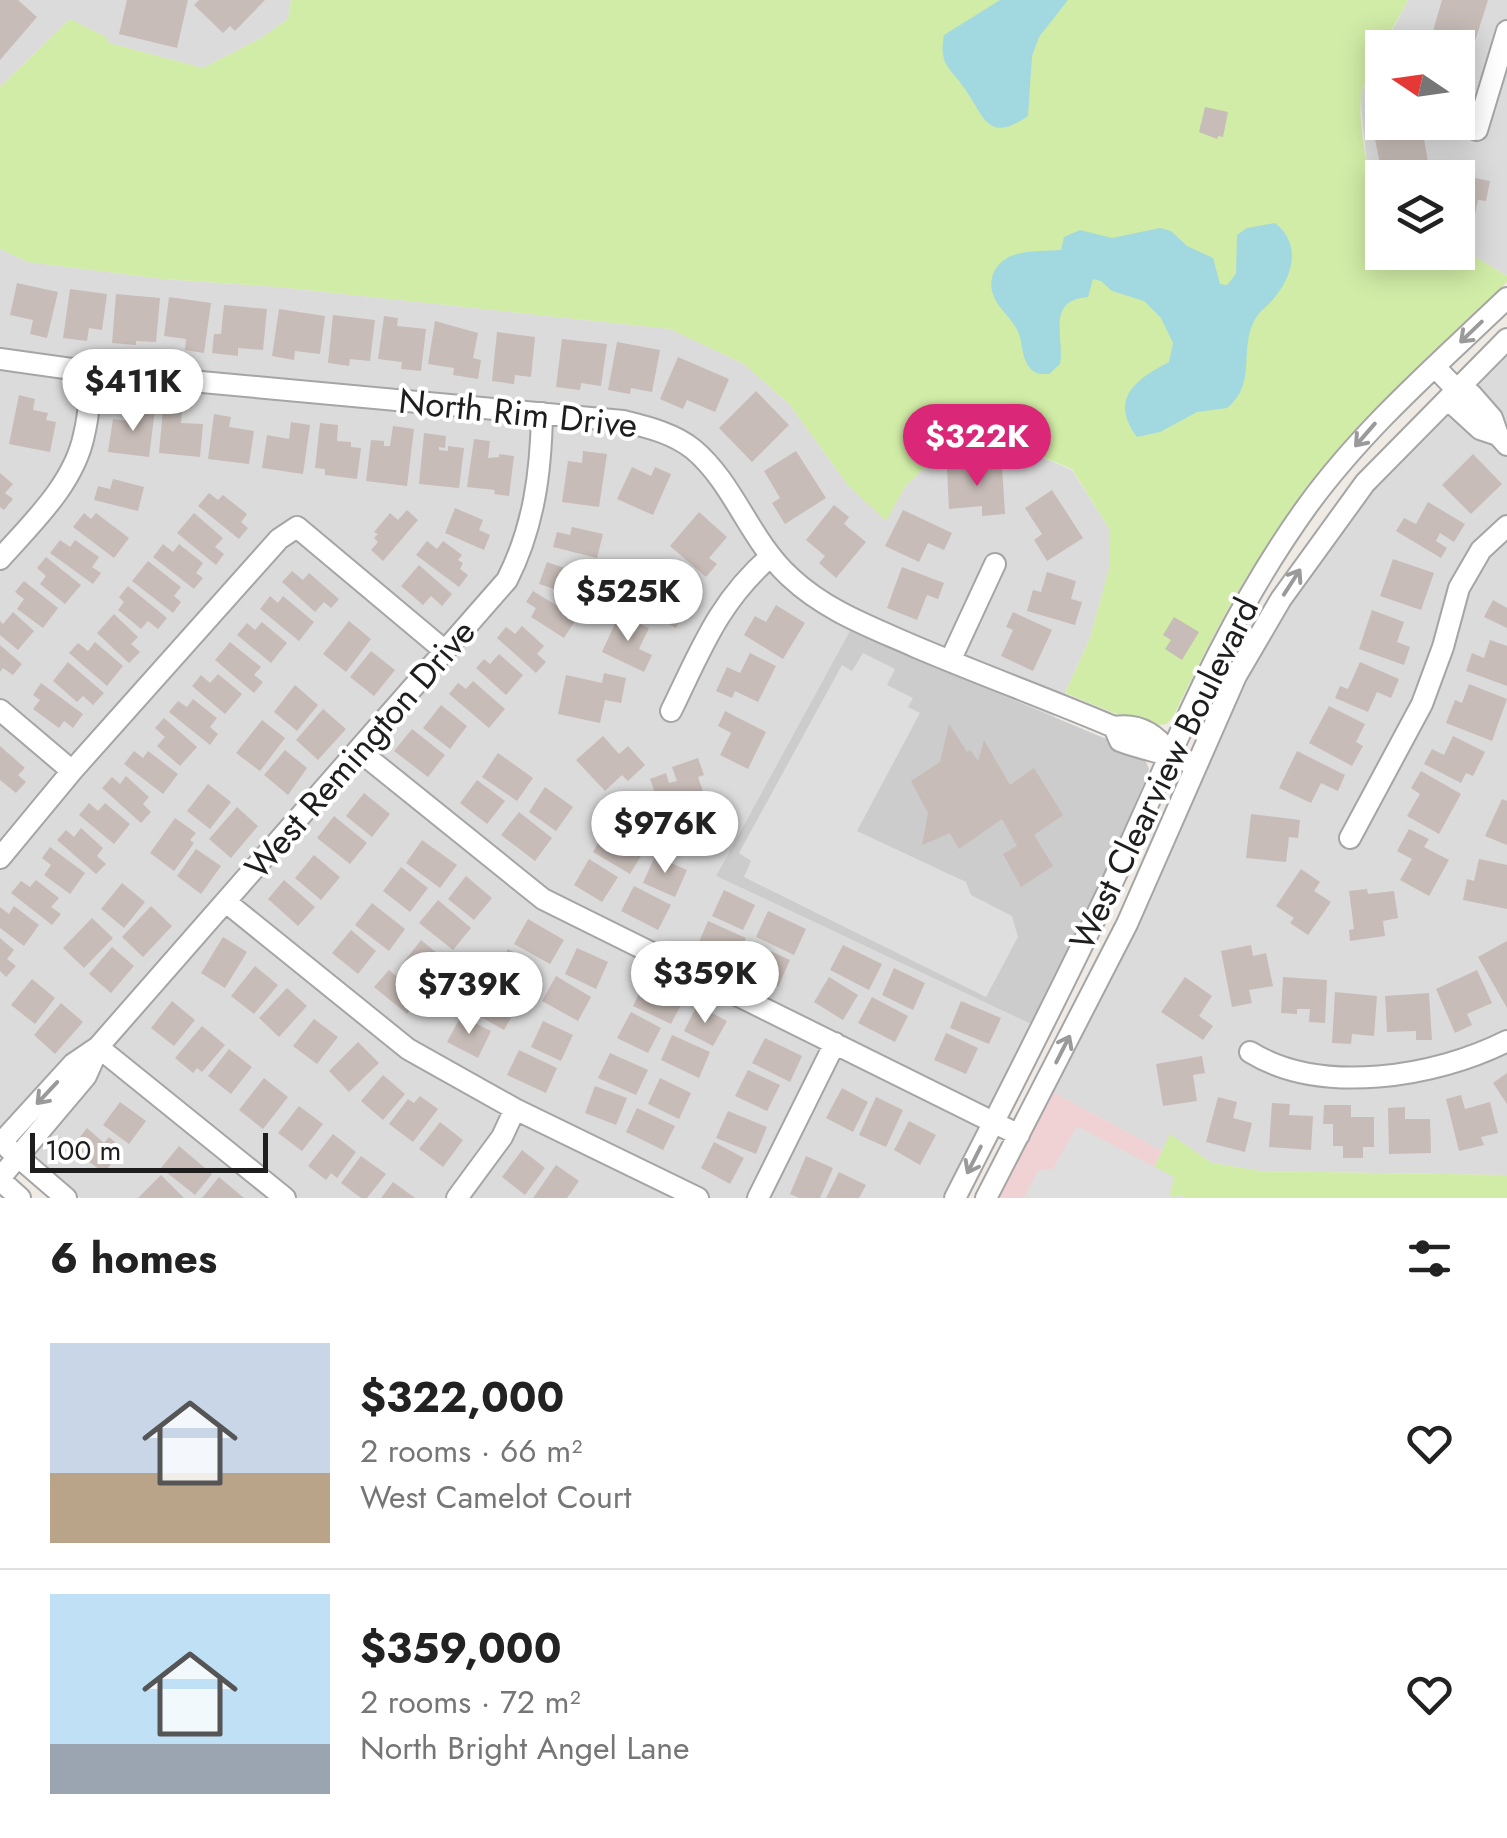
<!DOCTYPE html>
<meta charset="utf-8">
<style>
:root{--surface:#fff;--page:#f6f6f6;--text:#222;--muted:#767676;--line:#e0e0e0;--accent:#db2777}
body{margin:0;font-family:Jost,sans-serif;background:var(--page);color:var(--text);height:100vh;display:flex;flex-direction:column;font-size:38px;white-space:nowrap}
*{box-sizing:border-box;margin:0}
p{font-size:32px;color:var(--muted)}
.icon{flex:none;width:55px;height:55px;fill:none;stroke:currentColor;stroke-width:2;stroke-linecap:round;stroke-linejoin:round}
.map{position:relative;height:1198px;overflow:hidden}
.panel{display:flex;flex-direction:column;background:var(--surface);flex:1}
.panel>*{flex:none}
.needle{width:65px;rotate:283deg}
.fabs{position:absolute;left:1365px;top:30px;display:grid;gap:20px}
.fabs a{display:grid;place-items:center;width:110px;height:110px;border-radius:0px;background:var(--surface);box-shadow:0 5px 25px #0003;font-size:50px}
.scale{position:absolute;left:30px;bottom:25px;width:238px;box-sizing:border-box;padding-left:10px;border:5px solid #1e1e1e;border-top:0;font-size:28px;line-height:35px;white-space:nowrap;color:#1e1e1e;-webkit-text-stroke:8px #fff;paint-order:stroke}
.price{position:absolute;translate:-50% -85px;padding:0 22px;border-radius:35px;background:#fff;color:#222;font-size:32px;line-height:65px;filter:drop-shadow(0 2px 5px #0008)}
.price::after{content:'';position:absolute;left:50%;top:60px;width:30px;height:22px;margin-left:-15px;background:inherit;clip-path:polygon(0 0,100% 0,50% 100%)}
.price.current{background:var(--accent);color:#fff}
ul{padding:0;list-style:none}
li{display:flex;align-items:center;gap:30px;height:250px;padding:0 50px}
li+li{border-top:2px solid var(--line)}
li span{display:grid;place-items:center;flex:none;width:280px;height:200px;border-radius:0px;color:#555}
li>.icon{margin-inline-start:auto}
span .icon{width:120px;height:120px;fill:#fffc;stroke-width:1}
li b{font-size:42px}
h2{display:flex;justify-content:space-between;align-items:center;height:120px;padding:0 50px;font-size:42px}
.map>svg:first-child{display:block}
</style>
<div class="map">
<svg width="1507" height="1198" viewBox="0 0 1507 1198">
<rect width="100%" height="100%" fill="#efeae4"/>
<path fill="#dcdbdb" d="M0 0H291L288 19 261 38 203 68 108 43 70 19 0 87Z
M1408 0H1507V276L1458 246V178H1382V201L1375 195 1368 174 1360 95 1382 50V122H1458V48L1384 47Z
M0 249 28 262 164 279 278 287 670 329 744 364 789 404 848 485 886 520 906 485 938 456 1004 441 1072 470 1110 530V566L1090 638 1054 717 850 632 716 876 1031 1024 942 1198H80L0 1130Z
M1507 348V1175L1261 1171 1212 1163 1170 1135 1162 1151 1051 1091 1236 697 1275 623 1387 468Z"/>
<path fill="#f1d2d4" d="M1051 1091 1162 1151 1140 1198H996Z"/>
<path fill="#ccc" d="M850 631 1135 751 1146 762 1149 769 1143 785 1095 897 1031 1024 716 876Z"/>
<path fill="#d1eca7" d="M291 0H1408C1398 20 1362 79 1361 97 1358 118 1367 188 1382 201V252H1458V246L1507 276V282C1421 365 1334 448 1266 547 1230 600 1202 657 1174 715L1167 724 1146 726 1065 693 1090 638 1110 565V530L1072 469 1004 441 939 456 906 485 886 521 848 485 789 404 744 364 670 329 278 287 164 279 28 262 0 249V87L70 19 106 37 109 43 203 68 261 38 288 19Z
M1170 1134 1212 1163 1261 1171 1507 1175V1198H1140Z"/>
<path fill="#dedede" d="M863 653 895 669 887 685 913 698 908 707 920 713 857 831 966 882 971 895 1012 916 1018 937 986 997 744 877 751 861 739 853 842 665 852 671Z
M1077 1126 1174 1177 1170 1194 1173 1197 1184 1195 1183 1198H1024L1038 1170 1053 1169Z"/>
<path fill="#a2d8df" d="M1000 0H1068L1039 37 1032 56 1028 116C989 143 985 119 967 92 952 68 938 67 944 35Z
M1275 223C1301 243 1294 275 1274 298 1268 306 1258 312 1254 321 1239 351 1257 384 1227 408L1197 412 1160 432 1137 437C1108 398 1137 379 1169 362L1173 343 1161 318 1144 301 1112 291 1101 281 1093 279 1088 297C1045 300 1065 338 1060 364L1049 374C1043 374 1039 375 1033 371 1022 362 1023 346 1019 334 1013 318 998 310 993 294 990 286 991 277 995 270 1007 248 1039 252 1061 250L1064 237 1080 230 1112 238 1160 228 1171 231 1187 246 1213 258 1220 284 1227 285 1236 274 1237 235 1247 228Z"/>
<path fill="#c7bcb7" d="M0 0H18L37 17 0 60Z
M127 0H188L177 48 119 34Z
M199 0H265L235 31 230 26 223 33 194 5Z
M1442 0H1488L1472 51 1431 38Z
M1205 107 1228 112 1223 137 1218 136 1217 139 1199 132Z
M1382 113V122H1421L1428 162 1381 170 1373 128 1379 126 1377 114Z
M1460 175 1490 181 1486 201 1478 200 1473 224 1461 222 1459 232Z
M17 283 58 292 47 338 30 334 33 320 10 315Z
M70 289 107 294 102 330 89 328 87 341 63 338Z
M116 294 160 298 156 342 136 341V345L112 343Z
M169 297 211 303 204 353 185 350 186 339 164 336Z
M224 305 267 309 263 350 238 348V356L212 353 214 334H221Z
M279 309 325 316 320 354 295 351 294 360 272 356Z
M333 315 375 320 370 361 350 359 349 366 328 363Z
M384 316 398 318 397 326 426 329 421 371 401 369 402 362 378 359Z
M435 321 478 333 473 358 481 360 478 379 453 375 454 368 428 364Z
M497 332 535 337 531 377 515 375 514 384 492 381Z
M562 339 607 344 601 386 581 383 580 390 556 387Z
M617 342 660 350 652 392 631 388 630 394 608 390Z
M678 357 729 379 715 412 687 400 683 409 660 399Z
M756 391 789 425 752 462 719 428Z
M19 395 35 399 33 410 48 413 46 420 56 422 50 452 9 444Z
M137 407 155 409 149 457 108 452 113 419 135 422Z
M163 409 182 411 181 423 203 424 200 457 159 453Z
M214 414 231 417 229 427 254 431 249 464 208 459Z
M291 422 310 425 303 474 262 468 267 435 289 439Z
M320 423 338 425 337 441 351 442V447L361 448 357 479 325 475V469L315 468Z
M393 426 414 429 407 486 366 481 371 440 384 441V446H390Z
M424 433 446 436 445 448 439 447V450L448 451V446L464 448 459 488 419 484Z
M474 439 490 441 488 458 499 457V454L514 456 509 496 494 494 495 490 467 487Z
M583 451 607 454 599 507 562 502 568 461 582 463Z
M796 451 826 498 785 524 772 503 780 498 764 471Z
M1473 454 1502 484 1471 514 1442 485Z
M1002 466 1005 514 982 516V506L949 509 947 469Z
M632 467 651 476 655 467 671 474 653 515 617 499Z
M0 473 13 484 5 493 13 499 4 510 0 507Z
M113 479 144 487 138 511 94 500 98 486 110 489Z
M1052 490 1083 538 1047 561 1034 540 1042 534 1025 508Z
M209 493 218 500 223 495 247 514 241 522 248 528 239 539 198 506Z
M1428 502 1465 524 1454 542 1440 533 1436 541 1447 548 1441 558 1396 531 1404 518 1416 524Z
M834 505 849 517 844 524 866 542 836 578 819 563 825 556 806 540Z
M455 508 483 520 479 530 490 535 484 550 445 533Z
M407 510 418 520 383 561 371 550 378 542 374 538 378 534 374 532 390 513 398 520Z
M903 510 952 533 944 550 928 543 919 562 885 546Z
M699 512 727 537 709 558 717 564 706 577 670 546Z
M84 513 91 519 96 513 129 538 114 558 73 527Z
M194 513 223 538 215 547 224 554 216 565 177 533Z
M572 527 603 534 597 558 553 547 557 532 570 535Z
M60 540 70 547 75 540 99 557 92 567 101 573 93 584 50 553Z
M427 541 437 549 443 541 462 555 458 560 463 563 460 569 468 575 459 587 416 555Z
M163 544 173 552 179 544 203 563 196 573 203 578 194 589 153 557Z
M46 557 81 585 65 604 40 584 46 576 37 568Z
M1393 559 1434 573 1421 610 1380 596Z
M148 561 181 587 174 596 181 602 173 613 132 581Z
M547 562 588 576 585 586 592 589 588 600 539 584Z
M659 563 685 577 674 599 687 606 676 628 657 618 661 609 640 599Z
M419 565 452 594 442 606 431 596 423 605 401 586Z
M902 567 944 583 938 599 927 595 917 620 887 608Z
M292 571 303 580 309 573 339 599 331 608 324 602 315 612 282 582Z
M1047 572 1076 581 1071 599 1082 602 1075 625 1027 611 1033 590 1041 592Z
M24 581 58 608 43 628 17 609 24 599 15 592Z
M128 586 167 618 158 629 148 621 141 629 118 610 124 602 119 597Z
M533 591 577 618 564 638 531 617 536 608 526 602Z
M270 596 278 603 283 596 314 622 299 641 260 609Z
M1493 600 1507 608V628L1484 617Z
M776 605 805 623 783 659 744 635 755 616 766 622Z
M1372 610 1404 622 1397 642 1410 647 1404 665 1359 649Z
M13 612 34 631 18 650 0 635V621L3 624Z
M1013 612 1052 630 1033 671 1001 656 1013 630 1006 627Z
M114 614 138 637 131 644 140 652 129 663 97 633Z
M619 615 649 628 639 649 652 655 644 672 602 652Z
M1174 617 1199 632 1182 660 1165 649 1171 640 1163 635Z
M349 621 371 639 346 672 323 654Z
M262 622 287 643 271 663 237 635 247 623 255 630Z
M522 626 544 646 537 654 546 662 536 673 497 638 506 627 515 634Z
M1490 640 1507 646V686L1466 671 1472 653 1484 658Z
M95 642 123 666 107 686 69 653 78 643 88 651Z
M230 642 261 667 254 675 263 682 254 693 215 660Z
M0 645 22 664 13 675 3 668 0 672Z
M371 651 395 670 374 696 350 677Z
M750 653 776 666 758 702 735 691 732 698 716 691 727 667 740 673Z
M499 654 523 675 506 695 476 668 484 659 490 664Z
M68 662 104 693 93 705 83 696 77 702 53 681Z
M1360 662 1399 679 1391 698 1377 692 1368 712 1335 698 1340 686 1348 689Z
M604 673 626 678 621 703 605 700 600 723 558 714 566 675 602 683Z
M218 674 242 694 225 714 192 686 201 675 210 683Z
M473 681 505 709 489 728 449 694 458 683 466 689Z
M41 683 83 714 73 728 64 721 59 728 33 709 40 700 33 695Z
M1469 684 1507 699 1492 741 1446 723 1455 700 1462 703Z
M295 685 318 705 297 731 274 712Z
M193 699 217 718 210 727 218 734 210 745 169 712 178 701 187 707Z
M441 705 467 726 450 749 423 728Z
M1329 706 1365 724 1356 742 1363 746 1352 766 1309 743Z
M323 709 346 729 318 760 296 740Z
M725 711 766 732 748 769 720 755 731 733 718 726Z
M164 718 197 747 180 766 157 746 165 737 155 728Z
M262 720 285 738 260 771 236 753Z
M949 724 967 752 970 750 978 761 984 740 1010 785 1034 768 1063 815 1034 835 1053 866 1021 887 1003 854 1017 846 1002 819 959 849 950 833 922 845 928 813 911 781 940 762Z
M412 729 445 755 428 777 394 751Z
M603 736 619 754 628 746 645 765 628 781 622 775 605 791 576 760Z
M1453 736 1485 752 1473 776 1466 773 1461 783 1424 764 1432 749 1444 755Z
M0 746 25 768 18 775 26 782 16 793 0 780Z
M285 750 307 768 288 795 264 775Z
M134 751 143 758 148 751 178 774 163 794 124 764Z
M1297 751 1345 775 1338 791 1321 783 1311 803 1279 788Z
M498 753 533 778 517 801 482 777Z
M698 758 704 775 698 777 708 806 652 825 646 808 659 804 650 779 666 773 669 783 677 781 672 767Z
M1421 771 1461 794 1439 834 1407 816 1420 794 1411 788Z
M126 776 149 797 143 804 151 812 141 823 102 788 112 777 120 784Z
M477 780 505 801 487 824 460 803Z
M208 784 231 802 210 829 187 811Z
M545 787 573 807 556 831 529 812Z
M364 793 390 814 372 837 346 816Z
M1502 799 1507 801V845L1485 836Z
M89 803 98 811 105 803 130 824 114 844 79 815Z
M237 807 258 826 231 858 209 839Z
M519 812 552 838 535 861 501 835Z
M1251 814 1300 820 1298 838 1289 837 1286 862 1246 858Z
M334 816 367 843 350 864 317 838Z
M175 818 196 833 190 840 194 843 174 871 150 853Z
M607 827 645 849 630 874 593 852Z
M81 828 103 848 97 856 106 864 96 874 57 840 66 830 74 837Z
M1409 829 1429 839 1424 847 1449 860 1429 896 1400 880 1412 859 1397 851Z
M422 840 457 865 440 888 406 863Z
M50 847 85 873 70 894 44 875 51 865 42 858Z
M196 849 221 866 201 894 177 876Z
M314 855 340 877 321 900 295 878Z
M655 856 687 870 675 897 643 883Z
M589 859 618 877 602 902 574 885Z
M1479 859 1507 865V909L1463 900 1467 879 1474 881Z
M401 867 428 888 410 912 383 891Z
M1301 869 1320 882 1314 891 1331 902 1308 935 1290 923 1294 918 1276 906Z
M466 876 492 898 474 920 448 899Z
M36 880 59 898 51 907 61 914 52 925 11 893 21 881 30 887Z
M284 880 315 907 298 926 268 899Z
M122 883 145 902 124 928 101 909Z
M634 886 671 905 658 930 621 911Z
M1367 889 1368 894 1394 891 1398 918 1383 921 1385 936 1350 941 1349 930 1354 929 1349 891Z
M724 890 755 905 743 930 712 916Z
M438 900 471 928 453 950 419 923Z
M372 903 405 929 389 951 355 925Z
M14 906 39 925 24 946 0 928V907L9 914Z
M151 906 172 926 143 957 122 937Z
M768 911 806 929 794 955 756 937Z
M92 918 113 938 84 968 63 948Z
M528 919 564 940 550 964 514 944Z
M708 921 746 938 734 966 696 949Z
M351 930 376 951 358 974 332 953Z
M223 937 247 952 225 988 201 973Z
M0 938 14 950 7 959 16 966 6 977 0 971Z
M421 940 447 961 429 984 403 963Z
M1507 941V1008L1478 957Z
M843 945 882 964 869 990 830 970Z
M1251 945 1253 956 1266 953 1273 986 1249 990 1252 1003 1232 1007 1221 951Z
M759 946 790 960 778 987 746 972Z
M112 947 134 966 111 993 89 974Z
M577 948 608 962 596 989 565 974Z
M508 949 537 966 523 991 494 975Z
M255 966 278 985 254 1014 231 996Z
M894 968 925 983 913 1010 882 995Z
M389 970 406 984 411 978 426 990 407 1014 374 987Z
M1477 970 1492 1003 1467 1014 1472 1025 1455 1033 1436 989Z
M556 976 591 997 578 1021 542 1001Z
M829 977 858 995 843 1020 814 1002Z
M1185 977 1212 996 1199 1016 1213 1026 1203 1040 1161 1012Z
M1283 977 1327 980 1325 1023 1309 1022 1310 1009H1297V1014L1281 1013Z
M32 979 55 998 35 1024 11 1005Z
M646 980 684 999 671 1024 633 1006Z
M481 986 517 1007 504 1030 467 1009Z
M287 988 307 1006 279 1037 259 1018Z
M1335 992 1377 996 1374 1036 1352 1034 1351 1044 1332 1043Z
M1429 993 1432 1040H1416V1031L1387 1032 1385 996Z
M872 997 908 1016 895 1042 858 1023Z
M172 1001 195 1020 174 1046 151 1028Z
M961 1001 1001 1018 989 1044 950 1028Z
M61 1003 83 1022 55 1054 34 1035Z
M697 1005 727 1021 713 1046 684 1031Z
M631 1012 661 1028 648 1053 617 1038Z
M461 1016 491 1031 478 1058 447 1042Z
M314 1019 338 1037 317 1064 293 1046Z
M543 1021 573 1035 561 1061 531 1047Z
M202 1026 225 1045 202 1072 197 1068 193 1073 175 1058Z
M946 1033 978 1048 966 1074 934 1060Z
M672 1035 710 1052 699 1078 661 1060Z
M765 1038 802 1056 790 1082 752 1063Z
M358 1042 379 1063 349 1092 329 1071Z
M229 1049 252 1067 231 1094 208 1076Z
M519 1050 557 1068 546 1093 507 1075Z
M610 1053 648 1070 636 1095 598 1078Z
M1202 1056 1205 1073 1193 1075 1197 1101 1163 1106 1156 1064Z
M748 1070 780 1085 767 1111 735 1096Z
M1507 1073V1104L1493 1083Z
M383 1075 405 1094 383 1120 361 1101Z
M264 1078 288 1097 263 1129 239 1110Z
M660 1078 691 1093 679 1119 648 1104Z
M595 1086 627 1098 616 1125 585 1113Z
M842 1088 868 1102 853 1132 826 1118Z
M1461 1095 1465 1109 1490 1102 1498 1133 1481 1137 1484 1145 1459 1151 1446 1099Z
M420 1096 438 1109 413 1142 389 1124 408 1099 414 1103Z
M876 1097 903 1110 886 1147 859 1135Z
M1218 1097 1237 1102 1233 1118 1252 1123 1245 1152 1206 1142Z
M120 1102 146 1121 129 1144 103 1125Z
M1272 1103 1290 1104 1289 1115 1313 1116 1311 1150 1269 1147Z
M1324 1105H1351V1117H1374V1147H1363V1158H1343V1146H1333V1124H1323Z
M299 1106 323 1124 302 1151 278 1133Z
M1405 1107V1119H1430L1431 1153 1389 1154 1388 1108Z
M637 1108 675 1126 663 1150 626 1132Z
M728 1111 767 1127 756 1154 716 1138Z
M909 1121 936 1135 920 1165 894 1150Z
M440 1122 463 1140 443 1167 419 1149Z
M87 1128 104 1143 109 1137 123 1149 104 1173 71 1148Z
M333 1134 356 1152 337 1178 331 1173 326 1180 308 1166Z
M714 1142 744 1158 730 1184 701 1168Z
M179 1146 212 1174 195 1195 161 1168Z
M522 1150 545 1168 525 1195 502 1177Z
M361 1156 386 1174 367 1198H361L341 1183Z
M806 1156 833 1168 820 1198H799L790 1194Z
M556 1165 579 1181 567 1198H533Z
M839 1172 866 1185 859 1198H826Z
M161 1175 184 1198H138Z
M219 1177 244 1198H202Z
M393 1182 415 1198H381Z"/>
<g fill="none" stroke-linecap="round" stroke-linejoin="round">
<g stroke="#a5a5a5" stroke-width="24">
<path id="minor" d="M1477 130 1507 31
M0 359 93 372 623 421C647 427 673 433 693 449 734 483 750 541 790 577 826 611 871 627 916 647 982 675 1048 699 1114 727 1138 723 1155 733 1169 752
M1435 367 1456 389 1471 394 1492 418 1498 435 1507 445
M1456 389V407L1480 429 1498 435
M0 559C32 523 74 484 84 435 89 415 90 393 93 372
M950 661 995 564
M0 710 72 771
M671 711C701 650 718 602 771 556
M1114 727 1120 741C1146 751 1170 753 1195 765
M358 750 543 899 1019 1135
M1350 838 1422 704 1443 647 1459 588 1481 550 1507 526
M0 858 72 771 279 539 297 527 445 651
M226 902 408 1049 515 1109 698 1198
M98 1047 285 1198
M1250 1052C1321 1096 1436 1077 1507 1041
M0 1144 73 1064 98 1047 507 580C534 527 541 472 542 413
M9 1149 66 1198
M0 1178 86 1076 98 1049
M0 1180 20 1198
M457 1198 502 1137 515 1109
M758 1198 835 1043
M955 1198C1011 1088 1068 978 1120 866 1178 739 1225 620 1308 505 1365 427 1438 364 1507 298
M986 1198 1127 924 1236 676 1281 599 1365 483 1507 339"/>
</g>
<use href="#minor" stroke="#fff" stroke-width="20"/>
</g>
<defs><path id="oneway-shaft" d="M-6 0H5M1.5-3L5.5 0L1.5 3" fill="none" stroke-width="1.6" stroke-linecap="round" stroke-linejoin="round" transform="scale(2.5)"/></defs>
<g stroke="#9a9a9a">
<use href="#oneway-shaft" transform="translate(1471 332) rotate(136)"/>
<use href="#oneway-shaft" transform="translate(1365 435) rotate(131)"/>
<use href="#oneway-shaft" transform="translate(1292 582) rotate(-57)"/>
<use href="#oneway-shaft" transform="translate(1063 1049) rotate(-63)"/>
<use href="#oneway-shaft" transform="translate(47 1093) rotate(133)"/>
<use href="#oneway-shaft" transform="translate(974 1160) rotate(117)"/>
</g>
<g text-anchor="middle" stroke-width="8" stroke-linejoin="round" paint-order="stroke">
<g font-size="35" fill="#1e1e1e" stroke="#fff">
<text transform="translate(518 413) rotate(6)" y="12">North Rim Drive</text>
<text transform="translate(360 749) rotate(-49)" y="12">West Remington Drive</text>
<text transform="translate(1164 774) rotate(-64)" y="12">West Clearview Boulevard</text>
</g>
</g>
</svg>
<div class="fabs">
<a><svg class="needle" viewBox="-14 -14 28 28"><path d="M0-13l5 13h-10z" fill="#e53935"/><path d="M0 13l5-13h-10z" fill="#767676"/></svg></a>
<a><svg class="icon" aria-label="layers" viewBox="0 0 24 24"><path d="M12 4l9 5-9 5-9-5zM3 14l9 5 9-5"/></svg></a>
</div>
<div class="scale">100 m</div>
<b class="price" style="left:133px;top:434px">$411K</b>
<b class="price current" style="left:977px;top:489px">$322K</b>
<b class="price" style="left:628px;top:644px">$525K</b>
<b class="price" style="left:665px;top:876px">$976K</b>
<b class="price" style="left:705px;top:1026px">$359K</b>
<b class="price" style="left:469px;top:1037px">$739K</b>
</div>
<section class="panel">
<h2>6 homes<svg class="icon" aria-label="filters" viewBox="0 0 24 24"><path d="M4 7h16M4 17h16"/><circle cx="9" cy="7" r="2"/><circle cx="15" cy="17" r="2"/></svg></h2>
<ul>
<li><span style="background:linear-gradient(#c9d6e8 65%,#b9a48a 0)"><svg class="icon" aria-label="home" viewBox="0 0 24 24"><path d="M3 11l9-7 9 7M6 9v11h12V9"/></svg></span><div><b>$322,000</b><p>2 rooms · 66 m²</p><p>West Camelot Court</p></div><svg class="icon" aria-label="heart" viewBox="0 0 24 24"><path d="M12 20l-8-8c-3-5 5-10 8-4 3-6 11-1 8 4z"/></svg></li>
<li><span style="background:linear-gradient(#bfe0f5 75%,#9aa5b1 0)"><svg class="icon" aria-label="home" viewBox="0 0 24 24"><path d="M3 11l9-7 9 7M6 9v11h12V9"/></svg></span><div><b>$359,000</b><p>2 rooms · 72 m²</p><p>North Bright Angel Lane</p></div><svg class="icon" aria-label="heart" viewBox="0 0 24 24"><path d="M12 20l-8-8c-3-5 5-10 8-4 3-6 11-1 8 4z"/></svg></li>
</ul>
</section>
